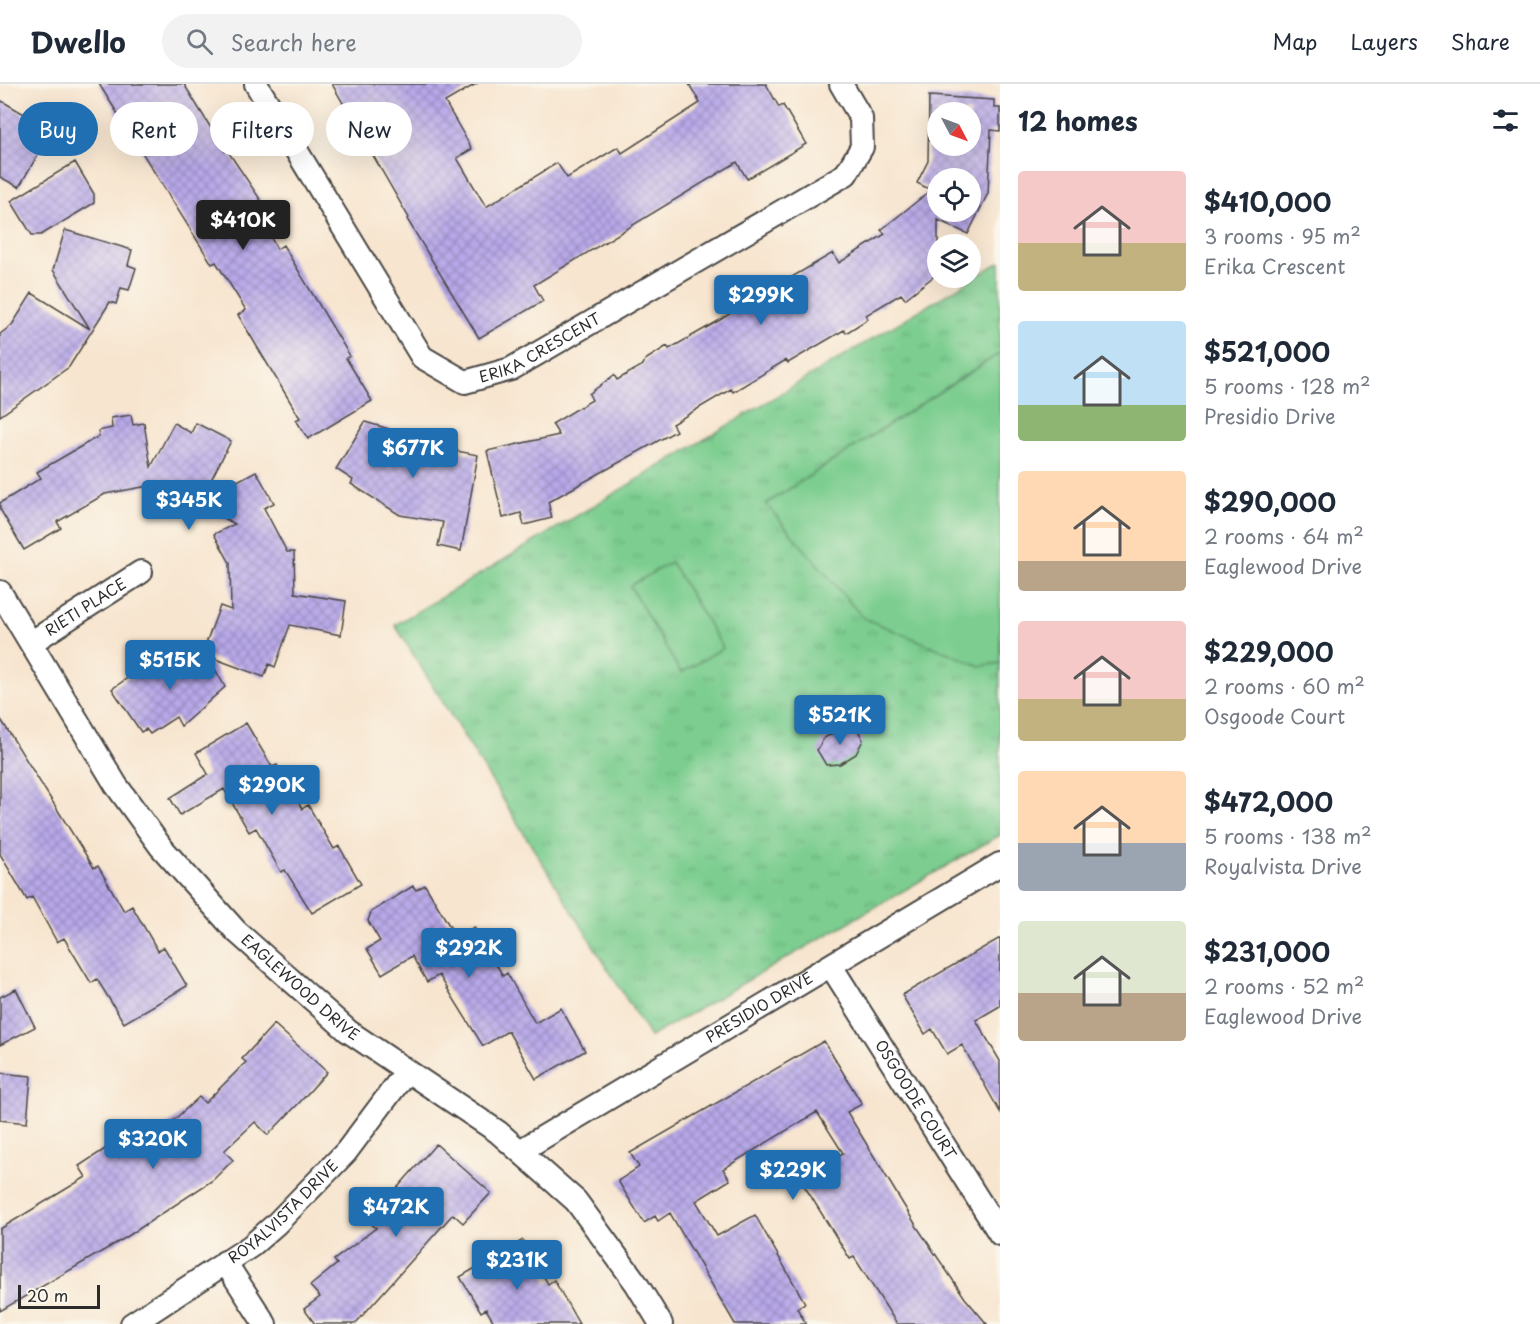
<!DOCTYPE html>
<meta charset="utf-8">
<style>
:root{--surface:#fff;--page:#f2f2f3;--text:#1f2937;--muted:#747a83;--line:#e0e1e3;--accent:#1f6fb2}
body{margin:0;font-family:"Playpen Sans",sans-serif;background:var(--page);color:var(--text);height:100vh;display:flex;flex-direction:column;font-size:22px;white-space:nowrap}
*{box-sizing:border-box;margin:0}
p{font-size:20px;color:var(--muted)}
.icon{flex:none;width:33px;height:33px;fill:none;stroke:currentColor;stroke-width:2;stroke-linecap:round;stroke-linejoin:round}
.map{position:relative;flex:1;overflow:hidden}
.details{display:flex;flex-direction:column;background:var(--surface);width:540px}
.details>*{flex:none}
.banner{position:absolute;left:18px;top:18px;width:570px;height:54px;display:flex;gap:12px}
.needle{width:39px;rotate:131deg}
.fabs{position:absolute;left:927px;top:18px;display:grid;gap:12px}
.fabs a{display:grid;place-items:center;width:54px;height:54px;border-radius:50%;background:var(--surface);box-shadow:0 6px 24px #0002;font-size:30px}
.scale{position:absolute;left:18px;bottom:15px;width:82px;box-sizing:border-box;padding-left:6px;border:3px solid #2b2b2b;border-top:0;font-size:16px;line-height:21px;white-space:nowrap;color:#2b2b2b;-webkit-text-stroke:4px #fbf7ec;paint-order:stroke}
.price{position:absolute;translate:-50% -51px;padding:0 14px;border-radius:6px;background:var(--accent);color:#fff;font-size:20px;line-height:39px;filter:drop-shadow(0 2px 3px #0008)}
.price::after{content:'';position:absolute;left:50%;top:36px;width:18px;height:14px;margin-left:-9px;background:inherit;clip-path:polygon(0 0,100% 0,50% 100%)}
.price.active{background:#222;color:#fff}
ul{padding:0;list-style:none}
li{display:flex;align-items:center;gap:18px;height:150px;padding:0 18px}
li span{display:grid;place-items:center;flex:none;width:168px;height:120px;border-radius:6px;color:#555}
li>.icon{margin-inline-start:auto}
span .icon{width:72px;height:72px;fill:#fffc;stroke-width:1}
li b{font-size:26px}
h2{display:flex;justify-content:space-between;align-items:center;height:72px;padding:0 18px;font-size:26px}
.chip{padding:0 21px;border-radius:27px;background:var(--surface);box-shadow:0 6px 24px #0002;font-size:21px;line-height:54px}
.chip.active{background:var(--accent);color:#fff}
header{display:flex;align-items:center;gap:36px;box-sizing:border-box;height:84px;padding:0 30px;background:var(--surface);border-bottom:2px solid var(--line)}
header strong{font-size:28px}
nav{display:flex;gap:33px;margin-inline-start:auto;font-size:21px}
.search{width:420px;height:54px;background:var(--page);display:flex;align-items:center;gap:15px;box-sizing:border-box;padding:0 21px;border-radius:33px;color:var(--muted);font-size:22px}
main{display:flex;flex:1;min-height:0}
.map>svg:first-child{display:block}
</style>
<header>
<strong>Dwello</strong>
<div class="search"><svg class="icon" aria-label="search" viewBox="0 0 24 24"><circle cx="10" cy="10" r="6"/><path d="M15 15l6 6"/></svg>Search here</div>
<nav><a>Map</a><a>Layers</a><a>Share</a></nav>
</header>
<main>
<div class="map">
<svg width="1000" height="1240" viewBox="0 0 1000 1240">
<defs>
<pattern id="park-tufts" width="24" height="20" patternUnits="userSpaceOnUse" patternTransform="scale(1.5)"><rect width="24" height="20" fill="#7bcd8f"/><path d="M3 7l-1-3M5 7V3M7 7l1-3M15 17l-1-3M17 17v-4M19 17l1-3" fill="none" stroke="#6ab07c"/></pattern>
<pattern id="building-cross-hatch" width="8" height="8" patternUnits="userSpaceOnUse" patternTransform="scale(1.5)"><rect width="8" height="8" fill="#b8a8e9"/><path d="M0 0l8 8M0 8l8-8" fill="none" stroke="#9689bd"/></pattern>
</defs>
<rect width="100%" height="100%" fill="#fbf7ec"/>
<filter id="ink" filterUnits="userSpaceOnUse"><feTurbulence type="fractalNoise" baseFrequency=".0167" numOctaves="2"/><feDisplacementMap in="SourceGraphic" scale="12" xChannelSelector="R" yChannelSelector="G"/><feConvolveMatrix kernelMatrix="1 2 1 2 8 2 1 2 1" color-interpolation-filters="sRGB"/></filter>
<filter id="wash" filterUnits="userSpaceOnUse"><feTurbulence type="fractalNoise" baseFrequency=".008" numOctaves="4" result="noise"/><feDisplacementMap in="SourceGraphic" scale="24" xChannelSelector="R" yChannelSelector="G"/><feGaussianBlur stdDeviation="1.35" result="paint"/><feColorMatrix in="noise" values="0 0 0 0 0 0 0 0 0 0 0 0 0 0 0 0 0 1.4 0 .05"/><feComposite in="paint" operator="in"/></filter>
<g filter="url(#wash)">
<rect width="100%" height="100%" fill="#f7e5cf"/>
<path fill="url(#park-tufts)" stroke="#537c5d" stroke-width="1.5" d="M1000 178V751L650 953 395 541Z"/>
<path fill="#7bcd8f" stroke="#537c5d" stroke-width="1.5" d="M1000 269V579L980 582 863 534 766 420Z
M671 478 723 564 681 589 630 502Z"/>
<g id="blocks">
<path fill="url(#building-cross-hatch)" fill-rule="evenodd" d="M99 0H184L225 67 227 66 264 121 256 126 277 165 283 161 350 272 346 274 372 317 308 355 296 336 300 334 238 231 246 226 216 178 212 180Z
M332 0H476L445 18 472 65 457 74 486 123 557 79 567 94 618 63 622 69 700 19 689 0H766L779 23 783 21 806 60 747 95 737 78 534 201 543 217 479 254 407 135 409 134Z
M929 12 994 16V24H1000V47L991 46 988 109 968 150 938 136V189L905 215 901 210 866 231 868 235 846 249 844 246 788 279 786 276 733 308 731 305 672 340 676 347 548 418 552 434 524 441 521 429 503 434 487 367 559 351 552 340 592 316 589 310 614 291 617 296 643 281 645 276 667 262 669 265 720 236 751 216 750 213 778 197 780 200 833 169 839 179 885 150 881 146 931 106 917 99 928 77ZM938 28H970V62H938ZM938 94H970V128H938Z
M0 16 45 42 36 58 43 62 19 103 0 93Z
M75 78 94 110V119L41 151H32L11 117Z
M65 146 132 166 128 181 136 184 129 206 121 204 116 220 110 218 69 283 0 332V250L12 241 32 209 90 245 53 186Z
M131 331 133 341 144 339 151 383 174 339 191 349 196 339 231 357 200 417 256 387 274 419 264 424 287 468H294L295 509 346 517 341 551 290 541 275 583 269 580 264 593 202 570 220 522 231 526 230 479 214 450 235 440 159 400 105 410 57 438 61 444 24 466 0 425V419L41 394 37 388 99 352 98 347 112 344 111 334Z
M365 338 389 345 404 355 407 351 420 360 478 371 461 467 438 462 443 438 400 431 351 400 353 396 336 385Z
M193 560 214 583 225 603 181 642 176 633 150 650 146 645 141 648 112 605 146 581 154 594Z
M0 634 94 784 98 782 124 827 132 822 158 867 164 863 187 902 124 939 97 895 91 899 64 854 57 858 32 813 27 816 0 770Z
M246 639 272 683 277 681 302 725 308 721 334 765 339 762 361 800 312 829 285 786 281 788 256 744 249 748 224 705 180 731 170 714 208 690 196 669Z
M843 643 857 644 863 656 856 670 840 680 826 681 817 666 824 654Z
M425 801 456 853 474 843 503 892 507 889 535 939 561 924 585 967 536 995 508 947 483 962 439 891 427 898 412 872 382 890 367 865 380 857 368 837 371 828 413 802 416 806Z
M1000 854V922L976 936 1000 977V1028L962 961 947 970 932 945 925 950 902 911Z
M16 905 35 943 0 961V913Z
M274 940 327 988 300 1018 268 1051 255 1038 224 1067 233 1076 213 1096 125 1154 0 1227V1145L86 1093 79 1082 111 1061 119 1073 174 1036 199 1013 205 1019 246 978 242 975Z
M824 957 862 1020 847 1028 917 1143 965 1214 987 1240H897L854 1173 850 1175 800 1095 843 1069 817 1028 723 1085 730 1096 696 1117 717 1152 755 1131 805 1219 797 1224 806 1240H735L670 1129 658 1137 655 1132 644 1139 618 1097 639 1083 630 1069Z
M0 989 31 992 27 1039 0 1036Z
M436 1060 491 1109 463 1139 453 1130 355 1240H315L304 1225 320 1213 310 1202 337 1180 334 1176 376 1144 368 1137Z
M523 1156 548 1200 554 1196 579 1240H495L486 1225 481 1228 460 1193Z"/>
</g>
</g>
<g filter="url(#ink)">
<use href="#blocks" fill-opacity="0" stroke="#4a4744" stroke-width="1.5"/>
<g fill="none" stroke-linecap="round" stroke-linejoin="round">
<g stroke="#4a4744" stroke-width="26">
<g id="minor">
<path id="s1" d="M256 0 422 273 465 298 511 285 846 90 862 63 861 34 841 0"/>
<path id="s2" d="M0 508 116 701 161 763 236 847 348 947 498 1048 576 1117 636 1199 661 1240"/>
<path id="s3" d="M32 558 141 488"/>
<path id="s4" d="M831 882 1000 1150"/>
<path id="s5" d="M520 1067 1000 780"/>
<path d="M225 1178 265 1240"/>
<path id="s6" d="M132 1240 251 1162 276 1140 346 1068 406 988"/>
</g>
</g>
<use href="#minor" stroke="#fff" stroke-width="22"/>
</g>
</g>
<g text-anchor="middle" stroke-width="5" stroke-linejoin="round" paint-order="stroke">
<g font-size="15" fill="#2b2b2b" stroke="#fbf7ec">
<text dy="5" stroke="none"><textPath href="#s1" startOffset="452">ERIKA CRESCENT</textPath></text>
<text dy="5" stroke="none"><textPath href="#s3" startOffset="64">RIETI PLACE</textPath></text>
<text dy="5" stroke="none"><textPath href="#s2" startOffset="500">EAGLEWOOD DRIVE</textPath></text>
<text dy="5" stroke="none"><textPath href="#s5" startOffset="279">PRESIDIO DRIVE</textPath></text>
<text dy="5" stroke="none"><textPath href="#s4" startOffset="158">OSGOODE COURT</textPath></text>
<text dy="5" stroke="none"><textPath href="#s6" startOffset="189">ROYALVISTA DRIVE</textPath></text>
</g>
</g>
</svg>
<div class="fabs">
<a><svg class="needle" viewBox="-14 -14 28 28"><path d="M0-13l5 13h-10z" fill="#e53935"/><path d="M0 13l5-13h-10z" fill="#747a83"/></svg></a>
<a><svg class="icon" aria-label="locate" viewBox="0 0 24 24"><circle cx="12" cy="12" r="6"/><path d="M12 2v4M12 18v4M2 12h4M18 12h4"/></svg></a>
<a><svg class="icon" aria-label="layers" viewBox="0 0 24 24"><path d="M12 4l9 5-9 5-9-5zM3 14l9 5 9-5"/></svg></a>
</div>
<div class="scale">20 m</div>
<b class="price active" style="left:243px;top:167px">$410K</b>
<b class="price" style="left:761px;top:242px">$299K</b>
<b class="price" style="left:413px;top:395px">$677K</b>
<b class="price" style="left:189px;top:447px">$345K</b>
<b class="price" style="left:170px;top:607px">$515K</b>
<b class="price" style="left:840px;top:662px">$521K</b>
<b class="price" style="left:272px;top:732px">$290K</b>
<b class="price" style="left:469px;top:895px">$292K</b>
<b class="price" style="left:153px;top:1086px">$320K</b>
<b class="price" style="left:793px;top:1117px">$229K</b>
<b class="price" style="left:396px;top:1154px">$472K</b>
<b class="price" style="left:517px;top:1207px">$231K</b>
<div class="banner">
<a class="chip active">Buy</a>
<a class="chip">Rent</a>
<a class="chip">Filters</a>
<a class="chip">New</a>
</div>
</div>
<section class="details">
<h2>12 homes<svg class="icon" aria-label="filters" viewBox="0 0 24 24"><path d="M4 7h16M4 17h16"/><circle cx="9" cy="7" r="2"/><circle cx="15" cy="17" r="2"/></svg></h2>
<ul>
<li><span style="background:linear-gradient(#f6c9c9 60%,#c2b280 0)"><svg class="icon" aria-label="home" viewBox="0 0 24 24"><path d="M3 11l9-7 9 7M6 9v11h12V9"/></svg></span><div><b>$410,000</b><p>3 rooms · 95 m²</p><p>Erika Crescent</p></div></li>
<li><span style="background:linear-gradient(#bfe0f5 70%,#8fb573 0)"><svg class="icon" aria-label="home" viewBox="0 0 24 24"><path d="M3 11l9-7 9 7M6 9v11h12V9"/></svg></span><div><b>$521,000</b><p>5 rooms · 128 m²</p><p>Presidio Drive</p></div></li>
<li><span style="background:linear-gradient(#ffd9b3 75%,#b9a48a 0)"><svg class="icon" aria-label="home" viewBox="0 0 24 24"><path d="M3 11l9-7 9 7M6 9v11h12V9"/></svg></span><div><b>$290,000</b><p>2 rooms · 64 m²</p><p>Eaglewood Drive</p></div></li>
<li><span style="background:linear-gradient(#f6c9c9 65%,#c2b280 0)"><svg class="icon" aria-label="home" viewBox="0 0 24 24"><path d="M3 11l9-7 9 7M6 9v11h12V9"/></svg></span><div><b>$229,000</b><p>2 rooms · 60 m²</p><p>Osgoode Court</p></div></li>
<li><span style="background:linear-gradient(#ffd9b3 60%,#9aa5b1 0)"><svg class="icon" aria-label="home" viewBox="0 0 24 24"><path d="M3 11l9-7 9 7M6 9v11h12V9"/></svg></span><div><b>$472,000</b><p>5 rooms · 138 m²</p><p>Royalvista Drive</p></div></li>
<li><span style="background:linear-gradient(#dfe7d0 60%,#b9a48a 0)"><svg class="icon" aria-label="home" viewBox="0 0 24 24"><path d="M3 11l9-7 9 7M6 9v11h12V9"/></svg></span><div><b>$231,000</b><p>2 rooms · 52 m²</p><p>Eaglewood Drive</p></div></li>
</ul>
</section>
</main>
